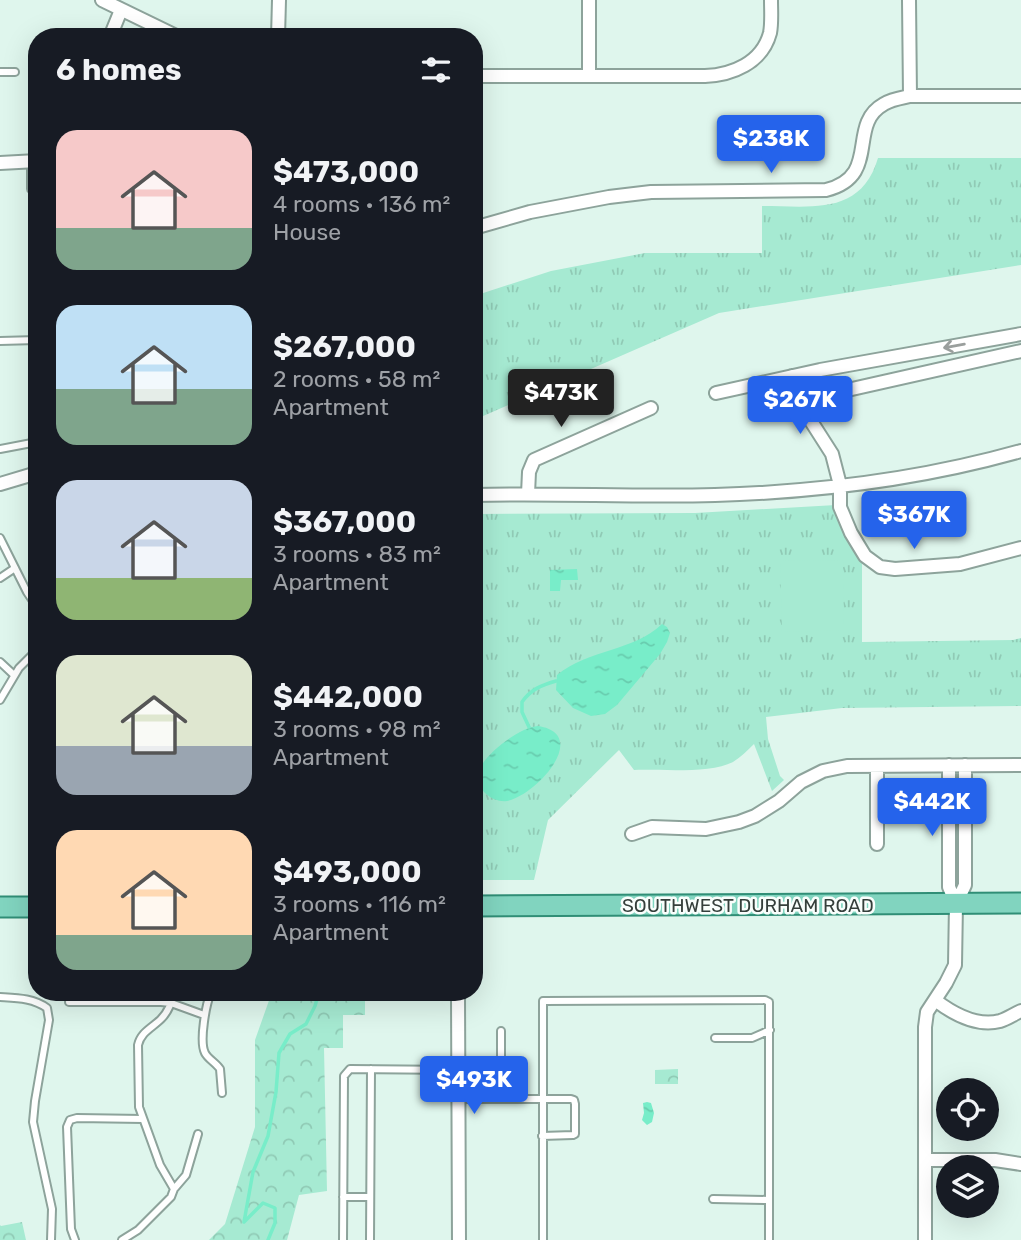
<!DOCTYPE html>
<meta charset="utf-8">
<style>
:root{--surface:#171b24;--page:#242831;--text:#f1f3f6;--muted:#9ea1a6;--accent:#2563eb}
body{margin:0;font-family:Rubik,sans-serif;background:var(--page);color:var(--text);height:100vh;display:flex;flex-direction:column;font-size:26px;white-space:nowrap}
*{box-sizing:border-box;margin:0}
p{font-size:23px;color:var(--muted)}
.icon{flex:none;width:38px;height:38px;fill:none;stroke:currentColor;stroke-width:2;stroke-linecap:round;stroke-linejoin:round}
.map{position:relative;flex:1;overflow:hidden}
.details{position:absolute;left:28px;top:28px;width:455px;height:973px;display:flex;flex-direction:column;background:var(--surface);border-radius:28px;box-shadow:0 7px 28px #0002}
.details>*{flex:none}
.fabs{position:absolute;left:936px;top:1078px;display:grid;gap:14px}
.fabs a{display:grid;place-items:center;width:63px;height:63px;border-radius:50%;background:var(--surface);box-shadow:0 7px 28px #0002;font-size:35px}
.price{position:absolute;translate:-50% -60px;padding:0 16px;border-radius:7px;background:var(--accent);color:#fff;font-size:23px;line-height:46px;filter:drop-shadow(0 2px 4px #0008)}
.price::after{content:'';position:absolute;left:50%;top:42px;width:21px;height:16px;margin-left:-10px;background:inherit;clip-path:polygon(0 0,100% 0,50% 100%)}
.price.current{background:#222;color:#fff}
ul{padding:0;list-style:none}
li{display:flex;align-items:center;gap:21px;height:175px;padding:0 28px}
li span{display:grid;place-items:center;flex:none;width:196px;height:140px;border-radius:21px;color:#555}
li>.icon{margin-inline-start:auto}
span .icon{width:84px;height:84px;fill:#fffc;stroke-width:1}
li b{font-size:30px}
h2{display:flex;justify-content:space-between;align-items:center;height:84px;padding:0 28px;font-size:30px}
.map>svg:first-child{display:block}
</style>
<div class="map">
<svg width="1021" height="1240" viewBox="0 0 1021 1240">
<defs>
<pattern id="grass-tufts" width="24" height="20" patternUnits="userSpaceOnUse" patternTransform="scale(1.75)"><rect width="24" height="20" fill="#a6ead2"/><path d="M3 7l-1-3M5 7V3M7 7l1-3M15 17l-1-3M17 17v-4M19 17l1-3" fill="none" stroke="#90cab5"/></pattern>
<pattern id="forest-crowns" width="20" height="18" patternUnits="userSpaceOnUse" patternTransform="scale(1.75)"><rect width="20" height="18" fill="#a6ead2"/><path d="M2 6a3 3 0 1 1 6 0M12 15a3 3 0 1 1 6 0" fill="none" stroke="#90cab5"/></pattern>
<pattern id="water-ripples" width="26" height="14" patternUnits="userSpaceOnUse" patternTransform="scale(1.75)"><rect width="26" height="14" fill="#78edc9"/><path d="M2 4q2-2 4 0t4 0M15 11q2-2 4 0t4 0" fill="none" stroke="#68ccae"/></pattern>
</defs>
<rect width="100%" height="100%" fill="#dff6ed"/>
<path fill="url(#grass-tufts)" d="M878 158H1021V265L719 313 474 420V296L551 271 645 253H762V206C811 206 861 216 878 158Z
M836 505C840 526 849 544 862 561V642L1013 640 1021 638V706L842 708 766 717 768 739 780 776 784 780 772 791 754 744C747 751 741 757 733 762 710 774 661 769 634 770L619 750 548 820 534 880H474V738L478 734V682L474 678V514L695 513Z"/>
<path fill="url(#forest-crowns)" d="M272 992H365V1015H343V1048H324L327 1191 299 1195 287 1240H209L225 1224 255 1127V1040Z
M678 1069V1084H655V1070Z
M22 1222 26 1240H0V1225L1 1226Z"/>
<path fill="#a6ead2" d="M843 560 844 630 782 632 780 561Z"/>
<path fill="url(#water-ripples)" d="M577 569 578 580H561L560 591H550V570Z
M662 624 667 627 670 633 667 642 660 654 617 705 605 714 591 716 573 708 556 690 557 675C589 649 632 652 662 624Z
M538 726C591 734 537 795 507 801 491 803 473 787 479 770 486 753 520 727 538 726Z
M647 1102 651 1103 654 1113 652 1122 647 1125 642 1120 644 1113 643 1103Z"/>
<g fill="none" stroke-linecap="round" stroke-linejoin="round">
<path stroke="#78edc9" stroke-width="3.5" d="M529 727 522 712V702C531 689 542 685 556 681
M268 1240 275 1223V1208L263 1203 244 1222 253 1172 268 1136 276 1092 279 1053 290 1034 306 1024 315 1006 319 992"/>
<g stroke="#8da39b" stroke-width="10">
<path id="lane" d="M0 72H15
M31 161V189L37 192
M0 341 37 340
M0 449 37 442
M0 538 27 592 37 607
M0 578 15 568
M0 662 14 675
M0 700 19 668 37 650
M211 992C206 1004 199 1041 205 1053 208 1059 216 1063 220 1069L222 1093
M0 997C17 998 33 998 47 1008L49 1020 35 1101 33 1122 52 1209 51 1240
M69 1002H161L171 1003 204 1015
M501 1031V1099
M715 1038H752L770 1030
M458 1099H571L574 1100 575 1104V1134L573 1135 542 1136
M174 1189 160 1165 139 1107 138 1045C141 1032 152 1028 161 1019 168 1012 172 1002 174 992
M343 1197H370
M713 1199 769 1200
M75 1240 71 1229 67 1127 70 1120 77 1118 143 1119
M122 1240 138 1230 171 1197 174 1189 186 1175 198 1134
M343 1240 344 1076 350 1069 458 1070
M370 1240 371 1069
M543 1240V1001L765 1000 769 1002V1240"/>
</g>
<g stroke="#8da39b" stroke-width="16">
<path id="street" d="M102 0 178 37
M589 0V76
M909 0 910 96
M110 37 121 10
M278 37 279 0
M474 76H705C732 75 762 63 770 33 772 23 771 11 771 0
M0 163 37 161
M474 228 530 212 609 197 651 192 826 190C882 176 846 125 884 104 892 99 901 98 910 96H1021
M792 376 809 418 832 454 840 485V507L851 533 865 556 880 567 895 569 960 564 1021 548
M716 393 820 370 1021 334
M803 400 1021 351
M0 484 37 473
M528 494 529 472 534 460 651 408
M474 495C554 493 635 497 715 495 817 492 922 479 1021 451
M877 766V844
M632 834 652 827 706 829 739 822 755 816 779 801 801 782 823 771 847 766 1021 765
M956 904 965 885V765
M458 992 459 1240
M935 1000C952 1013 977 1027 1000 1021 1007 1019 1014 1014 1021 1011
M925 1160H995L1021 1164
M925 1240V1027L927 1012 946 983 955 965 956 904 949 887V765"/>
</g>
<g stroke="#308e76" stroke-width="23">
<path id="primary" d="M474 906 1021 903
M0 907H37"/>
</g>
<use href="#lane" stroke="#fff" stroke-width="6"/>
<use href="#street" stroke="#fff" stroke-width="12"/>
<use href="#primary" stroke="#81d4bf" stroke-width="19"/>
</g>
<defs><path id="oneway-shaft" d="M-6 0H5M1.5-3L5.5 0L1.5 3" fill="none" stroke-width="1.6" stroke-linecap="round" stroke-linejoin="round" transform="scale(1.75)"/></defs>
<use stroke="#9a9f9d" href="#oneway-shaft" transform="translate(954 346) rotate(170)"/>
<g text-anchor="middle" stroke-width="5" stroke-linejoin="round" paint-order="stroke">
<g font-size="19" fill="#353f3b" stroke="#f9fefc">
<text x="748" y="912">SOUTHWEST DURHAM ROAD</text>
</g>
</g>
</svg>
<div class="fabs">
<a><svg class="icon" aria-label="locate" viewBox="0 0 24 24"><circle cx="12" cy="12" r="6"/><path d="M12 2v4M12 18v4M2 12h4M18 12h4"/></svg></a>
<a><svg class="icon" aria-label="layers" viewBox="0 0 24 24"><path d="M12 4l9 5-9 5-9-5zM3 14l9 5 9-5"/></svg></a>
</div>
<b class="price" style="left:771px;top:175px">$238K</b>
<b class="price current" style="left:561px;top:429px">$473K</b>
<b class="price" style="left:800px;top:436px">$267K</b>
<b class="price" style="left:914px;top:551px">$367K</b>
<b class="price" style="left:932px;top:838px">$442K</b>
<b class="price" style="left:474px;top:1116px">$493K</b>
<section class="details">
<h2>6 homes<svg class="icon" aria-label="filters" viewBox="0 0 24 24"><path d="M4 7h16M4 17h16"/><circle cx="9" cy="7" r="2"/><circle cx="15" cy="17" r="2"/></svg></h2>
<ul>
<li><span style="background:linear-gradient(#f6c9c9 70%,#7fa58c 0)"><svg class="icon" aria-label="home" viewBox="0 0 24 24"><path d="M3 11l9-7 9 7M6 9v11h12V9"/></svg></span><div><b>$473,000</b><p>4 rooms · 136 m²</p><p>House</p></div></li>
<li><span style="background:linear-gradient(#bfe0f5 60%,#7fa58c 0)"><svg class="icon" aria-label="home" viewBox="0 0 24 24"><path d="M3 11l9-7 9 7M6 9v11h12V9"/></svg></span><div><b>$267,000</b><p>2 rooms · 58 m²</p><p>Apartment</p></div></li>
<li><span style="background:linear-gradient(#c9d6e8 70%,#8fb573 0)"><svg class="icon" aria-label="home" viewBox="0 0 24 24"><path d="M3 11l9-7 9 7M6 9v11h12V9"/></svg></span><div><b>$367,000</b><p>3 rooms · 83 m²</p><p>Apartment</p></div></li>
<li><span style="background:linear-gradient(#dfe7d0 65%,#9aa5b1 0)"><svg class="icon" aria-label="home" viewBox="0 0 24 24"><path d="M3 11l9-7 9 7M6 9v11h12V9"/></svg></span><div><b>$442,000</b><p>3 rooms · 98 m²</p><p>Apartment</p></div></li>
<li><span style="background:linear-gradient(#ffd9b3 75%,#7fa58c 0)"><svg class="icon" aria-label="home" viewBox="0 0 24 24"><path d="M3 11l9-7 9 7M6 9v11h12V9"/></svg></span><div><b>$493,000</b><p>3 rooms · 116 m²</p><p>Apartment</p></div></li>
</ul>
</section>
</div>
